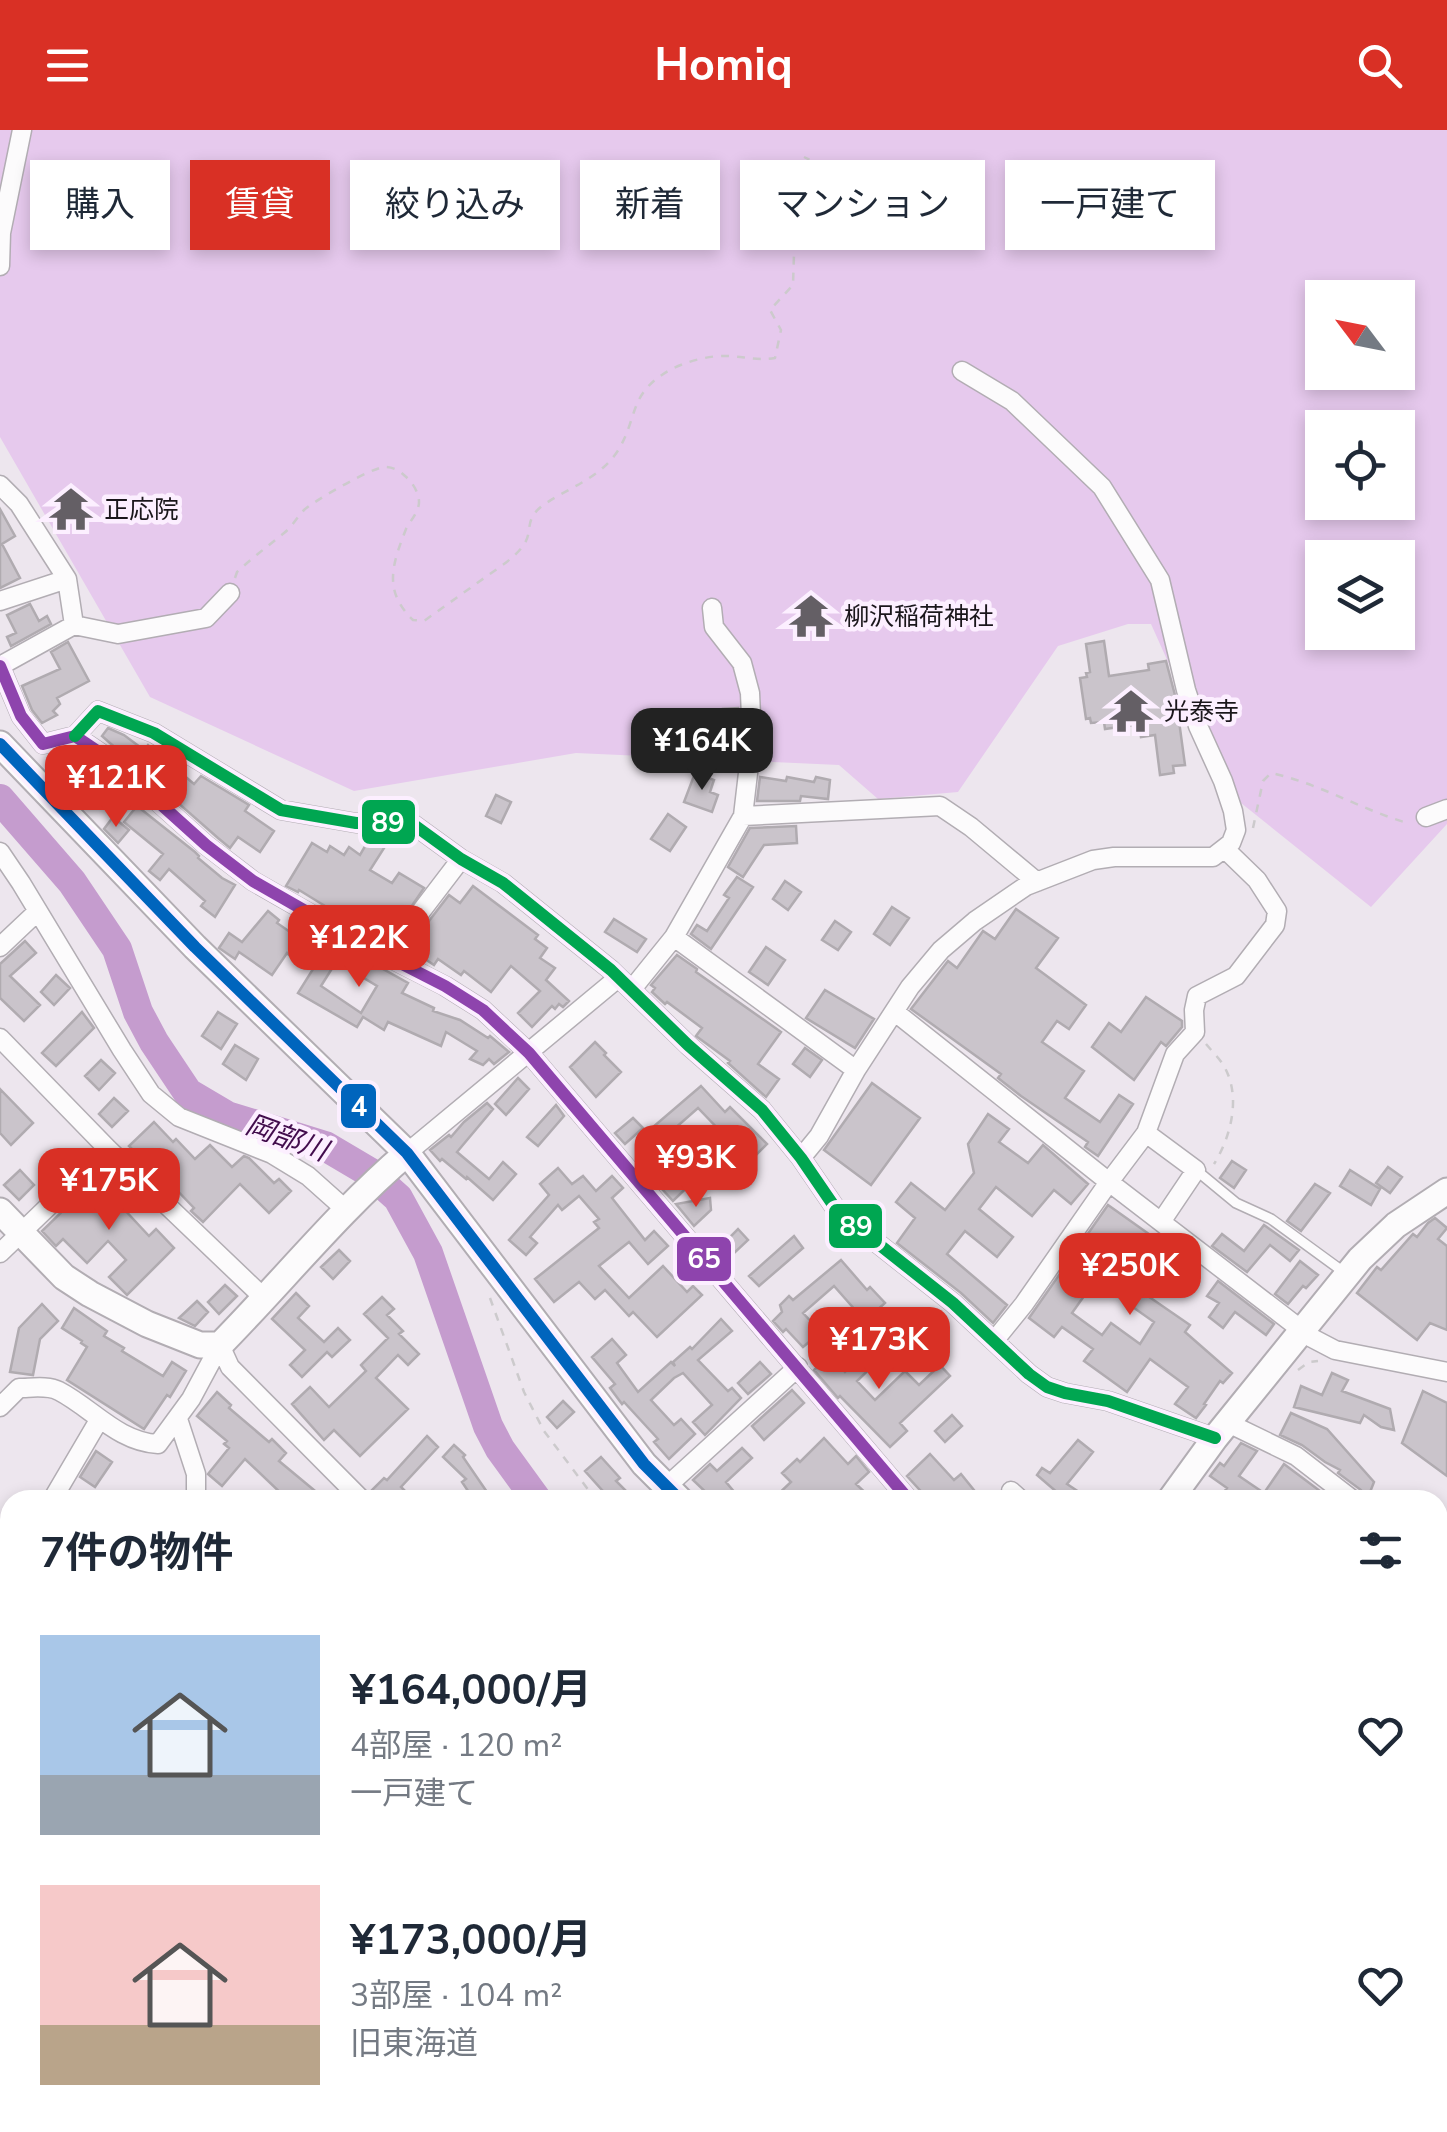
<!DOCTYPE html>
<html lang="ja">
<meta charset="utf-8">
<style>
:root{--surface:#fff;--page:#f2f2f3;--text:#1f2937;--muted:#747a83;--accent:#d93025}
body{margin:0;font-family:"Nunito Sans","Noto Sans JP",sans-serif;background:var(--page);color:var(--text);height:100vh;display:flex;flex-direction:column;font-size:38px;white-space:nowrap}
*{box-sizing:border-box;margin:0}
p{font-size:32px;color:var(--muted)}
.icon{flex:none;width:55px;height:55px;fill:none;stroke:currentColor;stroke-width:2;stroke-linecap:round;stroke-linejoin:round}
.map{position:relative;flex:1;overflow:hidden}
.drawer{position:absolute;left:0px;top:1360px;width:1448px;height:642px;display:flex;flex-direction:column;background:var(--surface);border-radius:30px 30px 0 0;box-shadow:0 5px 15px #0003}
.drawer>*{flex:none}
.guide{position:absolute;left:30px;top:30px;width:1388px;height:90px;display:flex;gap:20px}
.needle{width:65px;rotate:302deg}
.buttons{position:absolute;left:1305px;top:150px;display:grid;gap:20px}
.buttons a{display:grid;place-items:center;width:110px;height:110px;border-radius:0px;background:var(--surface);box-shadow:0 5px 15px #0003;font-size:50px}
.price{position:absolute;translate:-50% -85px;padding:0 22px;border-radius:20px;background:var(--accent);color:#fff;font-size:32px;line-height:65px;filter:drop-shadow(0 2px 5px #0008)}
.price::after{content:'';position:absolute;left:50%;top:60px;width:30px;height:22px;margin-left:-15px;background:inherit;clip-path:polygon(0 0,100% 0,50% 100%)}
.price.active{background:#222;color:#fff}
ul{padding:0;list-style:none}
li{display:flex;align-items:center;gap:30px;height:250px;padding:0 40px}
li span{display:grid;place-items:center;flex:none;width:280px;height:200px;border-radius:0px;color:#555}
li>.icon{margin-inline-start:auto}
span .icon{width:120px;height:120px;fill:#fffc;stroke-width:1}
li b{font-size:42px}
h2{display:flex;justify-content:space-between;align-items:center;height:120px;padding:0 40px;font-size:42px}
.tag{padding:0 35px;border-radius:0px;background:var(--surface);box-shadow:0 5px 15px #0003;font-size:35px;line-height:90px}
.tag.active{background:var(--accent);color:#fff}
header{display:flex;justify-content:space-between;align-items:center;height:130px;padding:0 40px;background:var(--accent);color:#fff;font-size:45px;font-weight:700}
.map>svg:first-child{display:block}
</style>
<header><svg class="icon" aria-label="menu" viewBox="0 0 24 24"><path d="M4 6h16M4 12h16M4 18h16"/></svg>Homiq<svg class="icon" aria-label="search" viewBox="0 0 24 24"><circle cx="10" cy="10" r="6"/><path d="M15 15l6 6"/></svg></header>
<div class="map">
<svg width="1447" height="2002" viewBox="0 0 1447 2002">
<rect width="100%" height="100%" fill="#ede6ee"/>
<path fill="#e6c9ed" fill-rule="evenodd" d="M0 0H1447V694L1371 777 1226 661 1151 494H1128L1058 516 958 662 878 669 839 635 576 623 354 661 150 567 0 307ZM1322 168H1398V242H1322ZM1322 298H1398V372H1322ZM1322 428H1398V502H1322Z
M10 1451V1992H975L989 2002H0V1456Z
M1127 1992 1305 1993 1329 2002H1124Z
M986 1993 1077 1992V1993L1075 2002H1001Z"/>
<g fill="none" stroke-linecap="round" stroke-linejoin="round">
<path stroke="#c59cce" stroke-width="30" d="M0 669 72 752 117 819 138 882 154 912 188 963 227 986 325 1016 369 1042 398 1068 428 1123 488 1296 500 1319 537 1370
M1438 1986 1447 1990"/>
</g>
<path fill="#cac4cb" stroke="#b0abb0" stroke-width="2.5" d="M0 379 15 406 2 414 20 448 0 458Z
M30 474 39 491 47 486 51 494 11 516 7 507 16 503 7 485Z
M1104 511 1109 546 1149 540 1148 534 1166 531 1176 569 1185 635 1173 636 1174 643 1160 645 1155 605 1141 607 1139 594 1105 599 1104 592 1091 593 1090 588 1086 589 1080 548 1087 547 1086 543 1090 542 1086 514Z
M68 512 89 551 57 568 60 574 53 581 57 585 42 593 32 580 22 556 60 539 51 522Z
M738 578 739 603 724 604 723 579Z
M108 598 124 605 144 620 148 615 160 626 162 623 178 632 174 637 194 654 201 646 249 675 245 681 274 701 260 722 238 707 230 718 218 708 102 606Z
M69 620 73 634 84 644 95 635 108 644 96 654 108 663 97 676 74 649 62 653 53 625Z
M695 643 714 650 710 662 718 665 712 682 684 672Z
M760 647 786 651 787 647 814 652 816 647 830 650 828 669 801 666 800 671H757Z
M496 665 511 672 501 693 486 686Z
M137 676 195 722 199 726 198 728 222 748 235 755 215 787 201 776 205 771 169 739 160 750 149 741 163 724 124 692Z
M668 684 686 697 670 721 651 709Z
M113 687 129 700 118 713 104 699Z
M796 696 797 713 764 715 743 747 728 737 750 698Z
M371 706 386 715 370 740 392 753 399 743 424 758 388 811 375 803 374 805 369 803 299 760 298 762 286 756 312 713 327 722 330 716 344 725 349 717 360 725Z
M737 747 753 757 711 819 691 804 697 795 707 801 729 768 724 765Z
M785 751 801 762 788 780 773 769Z
M473 756 538 805 535 809 547 818 540 828 555 838 546 850 569 871 563 877 559 874 555 879 552 876 532 897 518 883 540 861 511 836 491 862 464 841 461 845 438 829 434 835 422 827 421 830 410 824 429 791 449 765 460 773Z
M892 777 909 788 890 815 874 804Z
M1016 779 1058 808 1036 838 1086 875 1069 899 1057 891 1042 912 1084 941 1065 968 1100 992 1119 965 1133 974 1098 1026 1085 1017 1088 1012 1021 966 998 948 1001 944 911 879 948 831 957 838 983 801 995 809Z
M268 781 279 790 277 793 319 822 321 819 338 829 321 856 361 883 377 856 354 842 363 828 408 853 402 863 434 878 433 881 460 890 488 908 490 906 509 922 494 934 489 929 483 935 470 929 477 921 446 902 441 916 388 892 384 900 363 887 357 897 298 863 315 836 291 821 289 825 287 823 272 845 239 822 235 829 219 818 229 803 242 812Z
M614 789 646 809 637 822 605 802Z
M835 791 851 802 838 820 822 810Z
M25 811 36 823 10 846 40 875 24 891 0 868V834Z
M766 817 785 830 768 855 749 842Z
M677 825 697 839 696 842 781 902 758 934 779 949 766 967 728 933 730 931 696 906 702 898 667 872 665 874 652 862 655 858 651 855Z
M56 845 70 858 54 875 41 862Z
M825 860 874 889 855 918 806 888Z
M1146 867 1182 891V897L1166 916 1161 912 1134 950 1092 917 1109 893 1121 902Z
M82 882 94 898 56 936 42 923Z
M218 882 237 894 221 919 202 906Z
M595 912 606 923 604 925 621 942 596 967 570 937Z
M235 915 258 929 246 950 223 934Z
M805 918 822 930 810 947 793 934Z
M101 930 115 943 99 960 85 946Z
M518 948 529 959 506 985 495 974Z
M872 953 920 988 871 1055 824 1020Z
M701 956 725 982 730 977 767 1014 726 1055 709 1036 673 1071 663 1060 723 1004 698 978 657 1014 646 1003Z
M0 959 33 993 11 1015 0 1003Z
M114 968 128 981 112 997 99 984Z
M487 973 493 979 457 1022 489 1049 503 1032 516 1044 493 1070 467 1047 466 1049 442 1029 440 1031 430 1020 449 1005 451 1007 464 992Z
M556 975 564 986 538 1016 527 1007Z
M988 984 1009 999 999 1012 1028 1033 1043 1015 1088 1054 1071 1074 1054 1060 1032 1086 996 1057 979 1079 1013 1107 997 1127 965 1101 947 1124 1007 1175 993 1193 961 1163 897 1113 915 1088 896 1072 911 1053 945 1080 974 1043 968 1014Z
M633 988 643 998 625 1014 615 1003Z
M154 992 173 1012 176 1009 195 1029 210 1015 232 1037 244 1026 249 1028 274 1053 279 1049 291 1061 269 1083 240 1054 203 1092 191 1081 194 1078 142 1024 139 1026 129 1016Z
M1232 1031 1246 1040 1234 1058 1220 1048Z
M1388 1037 1402 1047 1390 1063 1376 1053Z
M558 1038 572 1054 583 1046 596 1061 612 1046 623 1058 612 1068 645 1110 654 1101 668 1116 648 1134 629 1112 599 1136 629 1168 663 1136 687 1162 693 1156 702 1165 657 1207 633 1182 629 1186 605 1160 595 1169 579 1152 554 1172 535 1149 599 1098 594 1092 599 1089 579 1066 562 1080 558 1075 530 1107 537 1113 526 1125 509 1110 549 1065 540 1054Z
M20 1040 34 1055 19 1070 4 1055Z
M105 1040 117 1053 108 1062 149 1106 156 1099 174 1118 127 1165 109 1147 126 1130 108 1111 87 1133 63 1109 56 1116 42 1101Z
M1350 1040 1380 1059 1371 1075 1340 1056Z
M1315 1054 1330 1063 1301 1101 1287 1091Z
M710 1068 711 1080 694 1096 676 1074Z
M1108 1075 1163 1114 1153 1128 1150 1125 1136 1145 1103 1121 1100 1125 1094 1122 1074 1148 1089 1159 1072 1183 1102 1205 1111 1193 1140 1214 1154 1192 1113 1163 1123 1149 1190 1195 1185 1202 1232 1243 1223 1253 1220 1251 1204 1274 1206 1275 1196 1288 1175 1274 1188 1257 1150 1229 1127 1262 1084 1231 1093 1219 1062 1197 1054 1207 1029 1188Z
M1435 1088 1447 1098 1438 1109 1447 1116V1200L1430 1193 1417 1210 1357 1163 1377 1137 1381 1140 1413 1104 1417 1107 1428 1093Z
M1264 1095 1299 1120 1290 1131 1270 1115 1247 1142 1212 1116 1222 1104 1244 1121Z
M738 1099 748 1110 731 1126 722 1115Z
M794 1106 803 1118 759 1156 749 1146Z
M339 1120 350 1131 333 1149 321 1137Z
M841 1130 867 1160 870 1157 885 1173 865 1191 834 1156 803 1183 821 1202 803 1217 786 1199 783 1202 773 1191 782 1182 780 1175 789 1166 793 1170Z
M1300 1131 1318 1145 1306 1158 1303 1156 1288 1174 1275 1164Z
M1218 1151 1274 1194 1266 1205 1235 1182 1223 1198 1209 1187 1219 1173 1207 1166Z
M225 1155 237 1166 219 1184 208 1172Z
M296 1163 309 1176 298 1188 324 1212 338 1198 350 1210 332 1227 327 1222 302 1247 290 1235 305 1220 272 1189Z
M382 1167 394 1179 387 1185 403 1201 399 1204 419 1224 408 1235 398 1225 376 1248 408 1279 360 1326 334 1300 324 1310 292 1274 310 1257 329 1277 366 1241 361 1235 388 1208 364 1184Z
M197 1171 208 1182 195 1196 179 1188Z
M42 1174 58 1191 40 1209 33 1245 10 1242 19 1198Z
M74 1178 107 1201 104 1206 124 1218 122 1221 163 1246 172 1232 186 1241 170 1267 167 1265 144 1299 67 1250 87 1217 81 1213 82 1211 62 1198Z
M909 1187 918 1197 900 1212 891 1202Z
M721 1189 732 1201 698 1230 728 1261 732 1258 741 1268 705 1305 693 1292 712 1275 683 1243 674 1248 651 1270 674 1295 681 1289 695 1304 669 1329 654 1312 658 1309 624 1272 622 1274 610 1258 615 1254 592 1227 612 1209 626 1225 617 1233 638 1262 671 1232 675 1236 673 1232 690 1217 692 1219Z
M881 1207 891 1218 857 1251 875 1270 905 1241 919 1255 940 1235 950 1246 900 1293 907 1301 890 1317 840 1266 838 1268 814 1240 819 1235 817 1233 828 1223 845 1242Z
M760 1232 771 1244 748 1264 738 1253Z
M1332 1243 1348 1250 1342 1261 1390 1279 1394 1300 1381 1297 1364 1285 1360 1293 1294 1277 1301 1256 1322 1265Z
M792 1260 804 1273 764 1310 752 1296Z
M1423 1261 1447 1273V1346L1402 1313Z
M217 1262 231 1275 229 1278 269 1312 272 1309 286 1323 279 1331 326 1370H288L245 1329 222 1356 208 1344 229 1318 224 1314 227 1311 197 1286Z
M563 1271 574 1282 557 1298 547 1287Z
M1291 1283 1327 1299 1374 1352 1367 1370 1361 1360 1338 1343 1340 1340 1325 1332 1302 1315 1280 1305Z
M952 1285 962 1296 945 1312 935 1301Z
M427 1306 438 1317 401 1357 414 1370H379L371 1361 384 1348 387 1350Z
M824 1308 848 1334 856 1326 869 1342 856 1354 873 1370H772L791 1352 782 1343 797 1329 800 1332Z
M1078 1310 1093 1322 1067 1354 1091 1370H1066L1037 1345 1042 1338 1050 1343Z
M1241 1313 1257 1321 1239 1346 1264 1363 1284 1334 1320 1361 1314 1370H1218L1227 1358 1210 1346 1220 1333 1224 1336Z
M454 1315 465 1325 463 1327 487 1362 476 1370H474L462 1352 466 1349 443 1327Z
M742 1318 752 1328 726 1352 741 1370H714L693 1350 710 1334 717 1341Z
M96 1321 112 1332 95 1357 80 1347Z
M930 1324 954 1350 961 1344 982 1370H929L907 1346Z
M601 1327 620 1348 616 1351 635 1370H611L585 1341Z"/>
<g fill="none" stroke-linecap="round" stroke-linejoin="round">
<g stroke="#b2adb3" stroke-width="12">
<path id="lane" d="M1196 1040 1236 1073 1271 1089 1345 1143"/>
</g>
<g stroke="#b2adb3" stroke-width="21">
<path id="street" d="M0 136 1 103 22 0
M0 355 19 374 67 449 74 495 118 504 206 488 230 463
M0 471 67 449
M712 478 714 497 742 533 750 563 752 609 743 686
M0 536 21 586 43 614 75 606 115 633 206 715 253 751 363 814 445 856 483 880 529 923 909 1370
M0 536 74 495
M75 606 98 581 154 603 281 680 356 693 410 692 461 729 503 753 611 840 688 915 762 980 801 1028 838 1082 953 1173 1029 1244 1047 1257 1065 1263 1108 1271 1215 1308
M1426 687 1447 679
M0 722 21 753 122 920 151 964 179 987 272 1024 308 1046 345 1079
M674 807 856 940
M0 817 38 781
M392 829 419 784 461 729
M632 859 674 807 743 686 940 676 971 697 1037 752
M895 882 1109 1052 1312 1208 1335 1220 1447 1242
M0 908 108 1019 265 1169
M1146 1003 1196 1040 1161 1092
M407 1023 618 848
M801 1028 819 1006 856 940 910 857 941 820 975 791 1026 756 1093 730 1114 727H1213L1231 713 1236 700 1233 681 1223 651 1198 596 1186 560 1160 450 1102 357 1012 271 962 241
M0 1123 108 1019
M994 1211 1024 1174 1109 1052 1146 1003 1175 924 1195 902 1194 880 1197 866 1236 846 1275 795 1277 781 1257 750 1225 719
M220 1215 230 1237 362 1370
M0 1277 19 1258C31 1258 48 1255 59 1261 92 1278 118 1312 158 1314L191 1269 220 1215
M178 1289 196 1344V1370
M1228 1293 1296 1326 1353 1370
M666 1357 798 1237
M1011 1361 1021 1370
M52 1370 99 1290
M1438 1433 1447 1439
M0 1434 10 1437
M2 1713 10 1705
M1438 1779 1447 1782
M1351 1992 1369 2002"/>
</g>
<g stroke="#b2adb3" stroke-width="29">
<path id="secondary" d="M0 614 195 817 407 1023 644 1334 680 1370
M0 1081 64 1147 90 1164 147 1194 200 1215H220C283 1151 339 1081 407 1023
M1170 1370 1215 1308 1360 1129 1396 1095 1447 1061
M1438 1638 1447 1639"/>
</g>
<path stroke="#cccacc" stroke-width="2.5" stroke-dasharray="8 8" stroke-linecap="butt" d="M235 448 237 442C252 428 268 416 284 403 292 397 297 387 304 380 314 371 372 337 385 337 393 337 400 341 405 346 412 352 419 362 419 372 419 382 410 391 406 399 392 435 383 461 413 490L424 491C445 476 466 461 487 446 500 437 514 428 523 416 534 401 523 391 542 376 567 358 599 349 617 322 639 288 627 264 670 240 687 231 710 225 729 226 746 227 759 231 775 228L781 200 770 180 793 155 794 124 802 107 823 79 824 72 817 65 821 56 815 52 820 35 804 27
M1253 698 1263 651 1271 643C1318 653 1358 678 1404 692L1408 691
M1206 914C1211 920 1217 926 1222 933 1242 963 1232 1005 1214 1034
M490 1168 524 1262 544 1301 596 1370
M1298 1240 1309 1232 1318 1231
M1438 1962 1447 1966"/>
<use href="#lane" stroke="#fcfbfc" stroke-width="9"/>
<use href="#street" stroke="#fcfbfc" stroke-width="18"/>
<use href="#secondary" stroke="#fcfbfc" stroke-width="25"/>
<g stroke="#fcefff" stroke-width="20">
<path id="bus-1" d="M0 536 21 586 43 614 75 606 115 633 206 715 253 751 363 814 445 856 483 880 529 923 909 1370"/>
</g>
<g stroke="#fcefff" stroke-width="20">
<path id="bus-2" d="M75 606 98 581 154 603 281 680 356 693 410 692 461 729 503 753 611 840 688 915 762 980 801 1028 838 1082 953 1173 1029 1244 1047 1257 1065 1263 1108 1271 1215 1308"/>
</g>
<g stroke="#fcefff" stroke-width="20">
<path id="bus-3" d="M0 614 195 817 407 1023 644 1334 680 1370"/>
</g>
<use href="#bus-1" stroke="#8e44ad" stroke-width="12"/>
<use href="#bus-2" stroke="#00a651" stroke-width="12"/>
<use href="#bus-3" stroke="#0065bd" stroke-width="12"/>
</g>
<defs>
<g id="temple-bare" transform="scale(3.45)"><path d="M0-6L5-2H3V0L6.5 2.5H4V6H1.5V3h-3V6H-4V2.5H-6.5L-3 0V-2H-5Z" fill="#645f65" stroke="#fcefff" stroke-width="2.5" paint-order="stroke"/></g>
</defs>
<g fill-rule="evenodd">
<use href="#temple-bare" x="71" y="379"/>
<use href="#temple-bare" x="811" y="486"/>
<use href="#temple-bare" x="1131" y="581"/>
</g>
<g text-anchor="middle" stroke-width="9" stroke-linejoin="round" paint-order="stroke">
<g font-size="25" fill="#1a161b" stroke="#fcefff" text-anchor="start">
<text x="104" y="388">正応院</text>
<text x="844" y="495">柳沢稲荷神社</text>
<text x="1164" y="590">光泰寺</text>
</g>
<g font-size="28" font-style="italic" fill="#420d4d" stroke="#fcefff">
<text transform="translate(287 1007) rotate(20)" y="10">岡部川</text>
</g>
</g>
<g stroke="#fcefff" stroke-width="4">
<rect x="360" y="668" width="57" height="48" rx="10" fill="#00a651"/>
<rect x="339" y="952" width="39" height="48" rx="10" fill="#0065bd"/>
<rect x="827" y="1072" width="57" height="48" rx="10" fill="#00a651"/>
<rect x="675" y="1105" width="58" height="48" rx="10" fill="#8e44ad"/>
</g>
<g font-size="28" text-anchor="middle" font-weight="bold" fill="#fff">
<text x="388" y="702">89</text>
<text x="359" y="986">4</text>
<text x="856" y="1106">89</text>
<text x="704" y="1138">65</text>
</g>
</svg>
<div class="buttons">
<a><svg class="needle" viewBox="-14 -14 28 28"><path d="M0-13l5 13h-10z" fill="#e53935"/><path d="M0 13l5-13h-10z" fill="#747a83"/></svg></a>
<a><svg class="icon" aria-label="locate" viewBox="0 0 24 24"><circle cx="12" cy="12" r="6"/><path d="M12 2v4M12 18v4M2 12h4M18 12h4"/></svg></a>
<a><svg class="icon" aria-label="layers" viewBox="0 0 24 24"><path d="M12 4l9 5-9 5-9-5zM3 14l9 5 9-5"/></svg></a>
</div>
<b class="price active" style="left:702px;top:663px">¥164K</b>
<b class="price" style="left:116px;top:700px">¥121K</b>
<b class="price" style="left:359px;top:860px">¥122K</b>
<b class="price" style="left:696px;top:1080px">¥93K</b>
<b class="price" style="left:109px;top:1103px">¥175K</b>
<b class="price" style="left:1130px;top:1188px">¥250K</b>
<b class="price" style="left:879px;top:1262px">¥173K</b>
<div class="guide">
<a class="tag">購入</a>
<a class="tag active">賃貸</a>
<a class="tag">絞り込み</a>
<a class="tag">新着</a>
<a class="tag">マンション</a>
<a class="tag">一戸建て</a>
</div>
<section class="drawer">
<h2>7件の物件<svg class="icon" aria-label="filters" viewBox="0 0 24 24"><path d="M4 7h16M4 17h16"/><circle cx="9" cy="7" r="2"/><circle cx="15" cy="17" r="2"/></svg></h2>
<ul>
<li><span style="background:linear-gradient(#a9c7e8 70%,#9aa5b1 0)"><svg class="icon" aria-label="home" viewBox="0 0 24 24"><path d="M3 11l9-7 9 7M6 9v11h12V9"/></svg></span><div><b>¥164,000/月</b><p>4部屋 · 120 m²</p><p>一戸建て</p></div><svg class="icon" aria-label="heart" viewBox="0 0 24 24"><path d="M12 20l-8-8c-3-5 5-10 8-4 3-6 11-1 8 4z"/></svg></li>
<li><span style="background:linear-gradient(#f6c9c9 70%,#b9a48a 0)"><svg class="icon" aria-label="home" viewBox="0 0 24 24"><path d="M3 11l9-7 9 7M6 9v11h12V9"/></svg></span><div><b>¥173,000/月</b><p>3部屋 · 104 m²</p><p>旧東海道</p></div><svg class="icon" aria-label="heart" viewBox="0 0 24 24"><path d="M12 20l-8-8c-3-5 5-10 8-4 3-6 11-1 8 4z"/></svg></li>
</ul>
</section>
</div>
